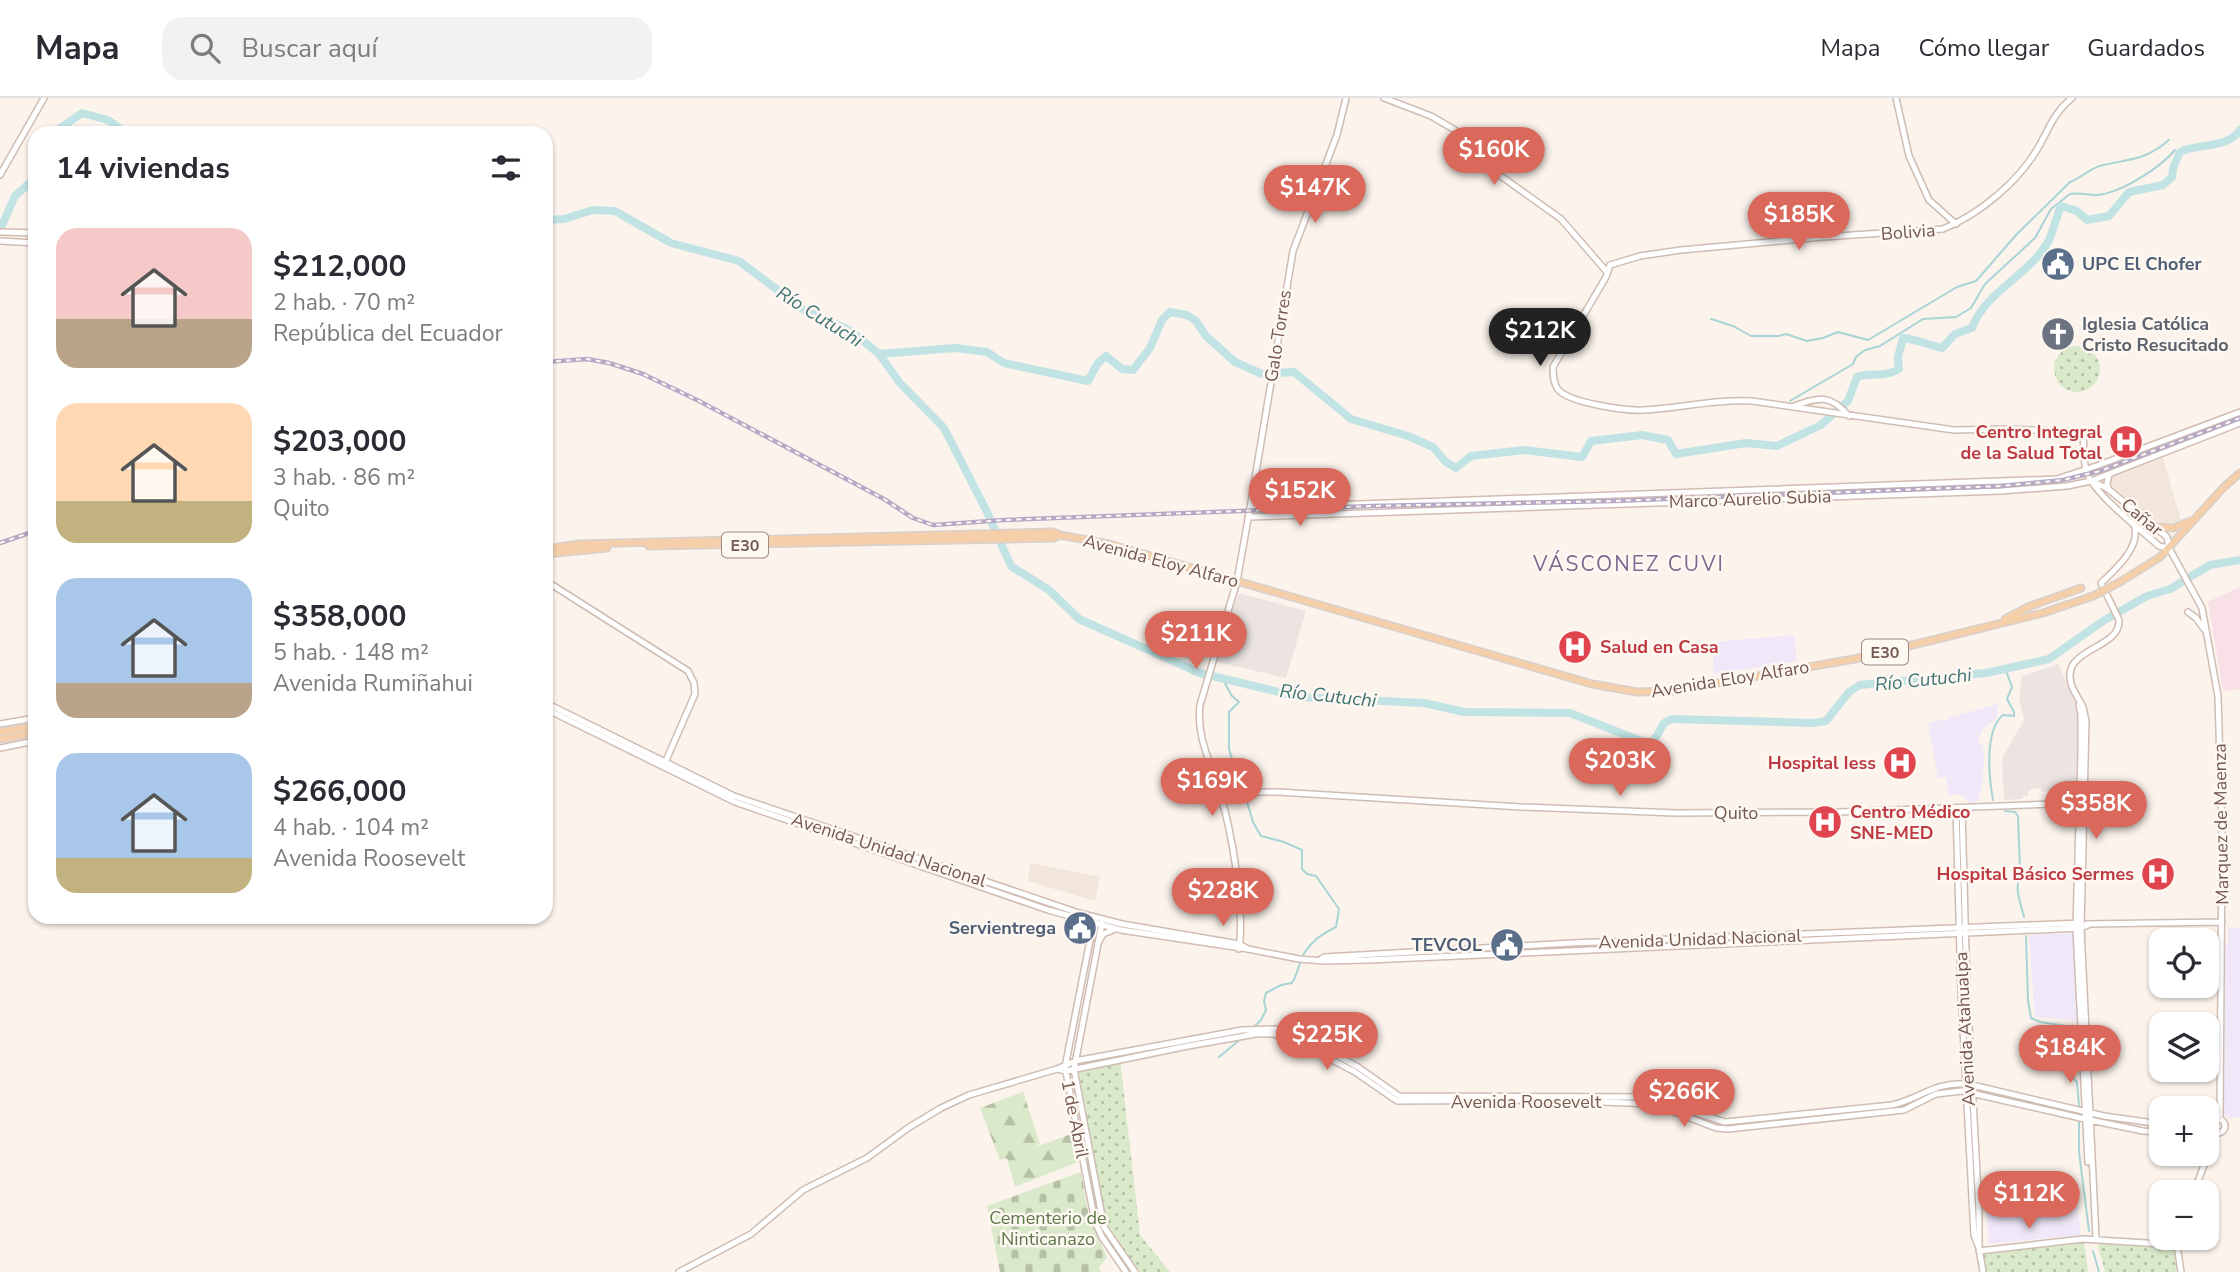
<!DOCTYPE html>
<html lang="es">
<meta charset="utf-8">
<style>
:root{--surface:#fff;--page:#f2f2f3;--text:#2b2b33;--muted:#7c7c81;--line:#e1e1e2;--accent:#da685b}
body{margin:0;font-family:"Nunito Sans",sans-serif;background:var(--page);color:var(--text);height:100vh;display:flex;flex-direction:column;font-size:26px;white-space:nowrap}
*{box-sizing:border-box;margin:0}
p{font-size:23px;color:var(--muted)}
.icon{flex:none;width:38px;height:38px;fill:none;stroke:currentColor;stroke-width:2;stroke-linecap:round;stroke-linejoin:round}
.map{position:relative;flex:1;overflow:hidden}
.panel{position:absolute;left:28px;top:28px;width:525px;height:798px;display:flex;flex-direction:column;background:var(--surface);border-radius:21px;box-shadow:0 2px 5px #0004}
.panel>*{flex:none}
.fabs{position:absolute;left:2149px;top:830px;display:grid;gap:14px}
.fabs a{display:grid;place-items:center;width:70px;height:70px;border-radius:14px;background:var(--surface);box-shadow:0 2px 5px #0004;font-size:35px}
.price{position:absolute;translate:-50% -60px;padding:0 16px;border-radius:24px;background:var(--accent);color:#fff;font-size:23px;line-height:46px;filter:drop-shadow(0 2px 4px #0008)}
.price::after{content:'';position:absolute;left:50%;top:42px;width:21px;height:16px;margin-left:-10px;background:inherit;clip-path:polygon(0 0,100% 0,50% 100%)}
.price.current{background:#222;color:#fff}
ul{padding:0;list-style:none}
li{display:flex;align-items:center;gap:21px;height:175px;padding:0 28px}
li span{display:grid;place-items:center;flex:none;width:196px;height:140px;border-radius:21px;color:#555}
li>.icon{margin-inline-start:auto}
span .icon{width:84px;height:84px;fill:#fffc;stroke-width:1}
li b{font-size:30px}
h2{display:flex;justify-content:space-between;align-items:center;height:84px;padding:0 28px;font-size:30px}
header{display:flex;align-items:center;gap:42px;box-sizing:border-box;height:98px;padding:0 35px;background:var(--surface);border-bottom:2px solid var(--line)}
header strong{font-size:33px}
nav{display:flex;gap:38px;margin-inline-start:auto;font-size:24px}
.search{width:490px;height:63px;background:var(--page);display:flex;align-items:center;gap:18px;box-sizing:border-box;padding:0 24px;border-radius:21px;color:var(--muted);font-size:26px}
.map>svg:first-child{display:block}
</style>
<header>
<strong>Mapa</strong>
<div class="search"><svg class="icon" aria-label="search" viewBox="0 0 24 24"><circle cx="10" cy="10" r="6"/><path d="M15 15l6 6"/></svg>Buscar aquí</div>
<nav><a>Mapa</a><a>Cómo llegar</a><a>Guardados</a></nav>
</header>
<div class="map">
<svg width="2240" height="1174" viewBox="0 0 2240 1174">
<defs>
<pattern id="forest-firs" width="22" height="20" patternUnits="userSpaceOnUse" patternTransform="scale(1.75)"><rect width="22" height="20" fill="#dae9ca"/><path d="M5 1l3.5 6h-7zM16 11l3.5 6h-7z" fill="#b5c0a6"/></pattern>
<pattern id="cemetery-stones" width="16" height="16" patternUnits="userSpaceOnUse" patternTransform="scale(1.75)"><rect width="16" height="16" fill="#dae9ca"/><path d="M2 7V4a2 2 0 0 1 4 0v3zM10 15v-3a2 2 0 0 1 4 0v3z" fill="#b5c0a6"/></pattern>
<pattern id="park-dots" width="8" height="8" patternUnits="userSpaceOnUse" patternTransform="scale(1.75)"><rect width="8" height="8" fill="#dae9ca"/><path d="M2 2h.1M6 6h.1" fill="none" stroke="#b5c0a6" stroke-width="1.8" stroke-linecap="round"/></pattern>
</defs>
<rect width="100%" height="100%" fill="#fbf3ec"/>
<path fill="#f2e5da" d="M2163 360 2181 423 2160 426 2153 423 2110 391 2109 384 2110 380Z
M1030 765 1100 779 1095 803 1028 783Z"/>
<path fill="#ebe4e1" d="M1238 495 1306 513 1286 580 1217 564Z
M2058 566 2079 612 2076 689 2041 694V690L2032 691 2028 694V698H2023V701L2004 702 2002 660 2024 622 2019 600 2022 578Z"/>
<path fill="#f0e8f8" d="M1794 537 1797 563 1713 576 1714 544Z
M1998 606 1997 620 1983 631 1978 643 1979 646H1982L1984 654 1983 684 1976 708H1970L1968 702 1958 696 1949 697 1946 679 1938 680 1928 625 1941 622 1945 623 1952 619Z
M2228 829 2240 830V1019L2230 1021 2224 1017 2225 846H2228Z
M2075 835 2079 922 2035 919 2029 837Z
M2077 1102 2081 1137 1989 1146 1986 1109Z"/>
<path fill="#f8e0e6" d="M2240 489V591L2223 593 2208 504Z"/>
<path fill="url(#forest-firs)" d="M1023 994 1040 1046 1033 1050 1074 1035 1078 1064 1015 1089 1007 1060 1000 1062 980 1010Z"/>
<path fill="url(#cemetery-stones)" d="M1081 1074 1089 1119 1107 1159 1099 1170 1101 1174H1000L987 1108Z"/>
<path fill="url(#park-dots)" d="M2054 271a23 23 0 1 1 46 0a23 23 0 1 1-46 0Z
M1120 961 1140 1137 1170 1174H1140L1104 1129 1078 970Z
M2084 1141 2088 1174H1987L1982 1156 2043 1149Z
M2097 1144 2175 1149 2177 1174H2105Z"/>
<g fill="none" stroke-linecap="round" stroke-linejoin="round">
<path stroke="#a8d4d5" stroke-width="2" d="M1711 221 1733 228 1751 238H1779L1786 236 1807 243 1823 240 1838 234 1868 242 1957 189 1976 183 2017 136 2070 84C2081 80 2089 71 2100 68 2130 60 2143 64 2169 42
M1790 303 1853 266 1856 259 1865 252 1880 248 1923 221 1956 219 1971 210 1985 186 2035 140 2051 111 2070 96C2080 94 2089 98 2098 97 2122 94 2160 70 2175 52
M1222 580 1232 598 1239 604 1229 614V651L1242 692
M1245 697 1253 724 1261 738 1284 744 1302 752V771L1307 776 1316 778 1339 811 1336 829C1325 834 1312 843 1305 854 1299 863 1298 876 1292 885L1281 887 1266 895 1264 903 1266 912 1261 922 1254 929
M1993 702C1989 680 1984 633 2003 617L2014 618V614L2007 601 2012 589 2005 570
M2005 713 2015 714 2018 718 2020 770
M2020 778C2014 791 2021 806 2024 819
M2026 838 2028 903 2031 920 2040 924 2074 929 2066 974 2077 984 2079 1008
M1219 959 1242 940
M2079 1024V1054L2089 1133
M2093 1153 2099 1174"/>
<path stroke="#c1e3e4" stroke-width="8" d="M53 35 82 15 108 22 126 35
M546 122 564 121 593 112 615 113 671 145 739 163 804 212 851 233 879 256 900 285 944 330 987 414 1011 468 1049 492 1079 521 1200 575 1299 599 1424 605 1464 614 1570 615 1646 645 1654 643 1664 625 1672 621 1812 625 1826 623 1849 594 1860 587 1986 575 2049 561 2103 523 2147 498 2170 491 2210 467 2240 462
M0 132 15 98 35 80
M879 256 955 250 987 254 1004 265 1088 283 1098 265 1106 258 1122 271 1133 272 1150 250 1162 222 1170 214 1187 217 1196 223 1206 238 1235 264 1262 276 1294 274 1351 321 1408 338 1433 349 1446 364 1456 370 1471 358 1524 352 1582 359 1591 343 1642 337 1668 342 1676 356 1746 345 1777 348 1821 327 1848 303 1857 279C1872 274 1885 280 1899 271L1898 259 1903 240C1919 242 1928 247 1942 250L1955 236 1972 230C1986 193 2028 178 2048 144 2053 135 2056 119 2061 108L2077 113 2087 122 2109 118 2129 94 2163 87 2172 79 2173 70 2180 54C2198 45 2227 51 2240 32"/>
<g stroke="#cfbdb4" stroke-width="8">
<path id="tertiary" d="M1384 0 1431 18 1455 32 1498 76 1561 121 1607 174
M1896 0 1909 58 1929 102 1956 126
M2072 0C2054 14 2049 31 2038 50 2018 84 1980 116 1943 131L1823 139 1681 152 1640 158 1610 167 1606 179 1553 269C1553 276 1553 283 1557 290 1566 305 1627 313 1644 312 1681 310 1715 301 1752 303L1954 332 2005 331 2083 334C2084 346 2083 360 2086 372 2091 394 2141 432 2159 448L2169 450
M0 77 44 0
M1794 308C1820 299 1830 296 1849 318
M2094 384 2108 391 2167 439 2169 450 2202 510 2218 598 2222 732 2220 1022
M1250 410 1293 153 1337 37 1346 0
M546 483 688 573 694 585 695 596 664 667
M2188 514 2196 520 2204 531
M1220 696 1229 694H1278L1521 709 1676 715 1839 714 2081 705
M1956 710 1961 893 1974 1137 1979 1150
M1962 710 1967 893 1979 1112V1150L1983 1174
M1094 822 1065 969 1095 1124 1102 1139 1126 1174
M1102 825 1074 971 1104 1129 1135 1174
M2086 826 2222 824
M2088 827 2081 830 2096 1140
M2076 831 2088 1064
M1057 971 1066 973 1188 948 1256 936H1273L1302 946 1355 974 1397 1003 1548 1002 1654 1006 1716 1030 1728 1031 1904 1012 1936 996 1962 993 2085 1021 2143 1033 2161 1034
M2211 1028a7 7 0 1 1 14 0a7 7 0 1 1-14 0Z
M2194 1094 2216 1035
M2179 1139 2177 1147 2181 1174
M1979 1153 2083 1141 2177 1147
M679 1174 751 1136 803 1092 867 1060 908 1030 941 1010 969 997 1057 971 1075 963 1242 932 1276 931 1305 940 1358 969 1399 998 1648 999 1725 1024 1892 1007C1922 1000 1932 984 1968 986L2104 1018 2161 1026"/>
</g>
<g stroke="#d2bcb2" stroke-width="8">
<path id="secondary" d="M2 134 35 135
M0 143 35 145
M2108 391 2107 385 2109 377
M1248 419 2001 393 2067 388 2091 383 2240 325
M2073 591C2055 549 2121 553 2119 522L2101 485C2116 471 2142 448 2134 426
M546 605 734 698 1079 815 1122 826 1239 846 1248 851
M546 611 735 704 1048 812 1121 832 1248 851 1299 861 1324 863 1368 862 2081 830 2086 623 2083 609 2073 591
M0 626 35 620
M0 650 35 643
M1080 822 1084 827 1088 844
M2076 828 2081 656V616L2079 607
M1098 845 1103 836 1113 832
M1239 851C1245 810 1232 735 1220 695 1211 665 1196 639 1200 607L1237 483 1250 410 2057 381 2099 367 2240 314
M1321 861 1324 859 1572 845 2081 825"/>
</g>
<g stroke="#d8d0ce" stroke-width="9">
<path id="primary" d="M2156 429 2173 430 2191 423
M649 448 1054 440 1060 437
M546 451 580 446 1054 434 1060 437 1109 446 1592 586 1637 594 1673 593 1718 585 1854 561 1929 543 2043 515 2093 498
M546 456 607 450
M2120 484 2160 459 2224 389 2240 375
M2005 521 2028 509 2081 490
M0 634 35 628
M0 641 35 635"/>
</g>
<use href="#tertiary" stroke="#fff" stroke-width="5"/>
<use href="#secondary" stroke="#fff" stroke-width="5"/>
<use href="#primary" stroke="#f4cfaa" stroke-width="6"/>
<g stroke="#b5a9c5" stroke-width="4.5">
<path id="rail" d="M546 264 587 261 609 265 643 276 699 303 884 401 913 420 933 427 1004 422 1372 408 1614 403 2001 388 2063 382 2100 373 2240 320
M0 445 35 433"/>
</g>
<use href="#rail" stroke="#fef8f2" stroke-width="2" stroke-dasharray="5" stroke-linecap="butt"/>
<g stroke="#d8d0ce" stroke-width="9" stroke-linecap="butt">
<path id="primary-bridge" d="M2093 498 2120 484"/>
</g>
<use href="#primary-bridge" stroke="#f4cfaa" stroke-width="6"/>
</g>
<defs>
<g id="civic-disc" transform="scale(1.75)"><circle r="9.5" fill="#5c6f8a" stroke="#fef8f2"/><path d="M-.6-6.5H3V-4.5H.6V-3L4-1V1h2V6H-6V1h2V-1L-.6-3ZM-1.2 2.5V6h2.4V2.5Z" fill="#fff"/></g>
<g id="church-disc" transform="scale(1.75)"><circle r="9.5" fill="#6b7280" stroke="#fef8f2"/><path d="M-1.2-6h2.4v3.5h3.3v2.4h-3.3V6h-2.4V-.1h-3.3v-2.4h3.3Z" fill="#fff"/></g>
<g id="hospital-disc" transform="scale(1.75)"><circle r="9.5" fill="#e0444e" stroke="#fef8f2"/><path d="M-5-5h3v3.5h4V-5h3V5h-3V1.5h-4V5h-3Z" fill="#fff"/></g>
</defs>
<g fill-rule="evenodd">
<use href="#civic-disc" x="2058" y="166"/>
<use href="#church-disc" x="2058" y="236"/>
<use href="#hospital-disc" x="2126" y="344"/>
<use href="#hospital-disc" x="1575" y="549"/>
<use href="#hospital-disc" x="1900" y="665"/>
<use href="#hospital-disc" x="1825" y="724"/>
<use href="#hospital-disc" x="2158" y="776"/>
<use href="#civic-disc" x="1080" y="830"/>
<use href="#civic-disc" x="1507" y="847"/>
</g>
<g text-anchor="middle" stroke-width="5" stroke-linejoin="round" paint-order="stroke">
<g fill="#fef8f2" stroke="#9e8881" stroke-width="2">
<rect x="722" y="434.5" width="46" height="25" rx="5"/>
<rect x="1862" y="541.5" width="46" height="25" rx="5"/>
</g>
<g font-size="16" font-weight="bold" fill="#755850">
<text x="745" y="453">E30</text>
<text x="1885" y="560">E30</text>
</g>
<g font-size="18" fill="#755850" stroke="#fef8f2">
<text transform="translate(1908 134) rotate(-4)" y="6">Bolivia</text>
<text transform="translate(1278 238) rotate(-81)" y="6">Galo Torres</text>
<text transform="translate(1750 401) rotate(-2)" y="6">Marco Aurelio Subia</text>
<text transform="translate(2142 419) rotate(40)" y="6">Cañar</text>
<text transform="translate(1161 463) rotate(15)" y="6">Avenida Eloy Alfaro</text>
<text transform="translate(1730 581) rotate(-9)" y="6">Avenida Eloy Alfaro</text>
<text x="1736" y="721">Quito</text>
<text transform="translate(2221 726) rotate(-91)" y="6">Marquez de Maenza</text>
<text transform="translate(889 752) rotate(18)" y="6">Avenida Unidad Nacional</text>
<text transform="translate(1700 841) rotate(-2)" y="6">Avenida Unidad Nacional</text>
<text transform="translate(1965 931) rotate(-93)" y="6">Avenida Atahualpa</text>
<text x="1526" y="1010">Avenida Roosevelt</text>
<text transform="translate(1075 1021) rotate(79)" y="6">1 de Abril</text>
</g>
<g font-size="18" font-weight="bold" fill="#4e5e75" stroke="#fef8f2" text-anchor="end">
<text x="2082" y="172" text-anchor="start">UPC El Chofer</text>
<text x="1056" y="836">Servientrega</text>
<text x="1482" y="853">TEVCOL</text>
</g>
<g font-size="18" font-weight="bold" fill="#5b616d" stroke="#fef8f2" text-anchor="start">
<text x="2082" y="232">Iglesia Católica<tspan x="2082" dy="21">Cristo Resucitado</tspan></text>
</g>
<g font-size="18" font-weight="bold" fill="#be3a42" stroke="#fef8f2" text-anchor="end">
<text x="2102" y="340">Centro Integral<tspan x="2102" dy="21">de la Salud Total</tspan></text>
<text x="1600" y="555" text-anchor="start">Salud en Casa</text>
<text x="1876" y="671">Hospital Iess</text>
<text x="1850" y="720" text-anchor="start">Centro Médico<tspan x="1850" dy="21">SNE-MED</tspan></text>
<text x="2134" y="782">Hospital Básico Sermes</text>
</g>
<g font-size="18" fill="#5e7949" stroke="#fef8f2">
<text x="1048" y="1126">Cementerio de<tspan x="1048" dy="21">Ninticanazo</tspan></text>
</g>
<g font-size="19" font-style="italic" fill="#447678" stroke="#fef8f2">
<text transform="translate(820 218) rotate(32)" y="7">Río Cutuchi</text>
<text transform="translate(1923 581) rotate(-6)" y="7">Río Cutuchi</text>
<text transform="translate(1328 597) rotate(6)" y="7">Río Cutuchi</text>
</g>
<g font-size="21" letter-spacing="2" fill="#7e6890" stroke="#fef8f2">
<text x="1629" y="473">VÁSCONEZ CUVI</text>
</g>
</g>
</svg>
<div class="fabs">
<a><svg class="icon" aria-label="locate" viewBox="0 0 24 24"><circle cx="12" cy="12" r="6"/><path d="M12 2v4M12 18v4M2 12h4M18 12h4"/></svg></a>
<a><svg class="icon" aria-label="layers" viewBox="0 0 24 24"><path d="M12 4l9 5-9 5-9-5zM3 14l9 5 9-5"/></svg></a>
<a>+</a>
<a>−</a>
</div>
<b class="price" style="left:1494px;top:89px">$160K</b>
<b class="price" style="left:1315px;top:127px">$147K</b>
<b class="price" style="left:1799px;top:154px">$185K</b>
<b class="price current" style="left:1540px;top:270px">$212K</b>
<b class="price" style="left:1300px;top:430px">$152K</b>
<b class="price" style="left:1196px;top:573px">$211K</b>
<b class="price" style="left:1620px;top:700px">$203K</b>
<b class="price" style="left:1212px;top:720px">$169K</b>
<b class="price" style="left:2096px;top:743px">$358K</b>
<b class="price" style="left:1223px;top:830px">$228K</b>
<b class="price" style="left:1327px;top:974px">$225K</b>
<b class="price" style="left:2070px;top:987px">$184K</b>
<b class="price" style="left:1684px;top:1031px">$266K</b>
<b class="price" style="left:2029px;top:1133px">$112K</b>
<section class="panel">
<h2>14 viviendas<svg class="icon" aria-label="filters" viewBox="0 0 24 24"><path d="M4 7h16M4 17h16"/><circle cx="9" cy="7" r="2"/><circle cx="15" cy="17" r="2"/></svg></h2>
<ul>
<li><span style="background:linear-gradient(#f6c9c9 65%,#b9a48a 0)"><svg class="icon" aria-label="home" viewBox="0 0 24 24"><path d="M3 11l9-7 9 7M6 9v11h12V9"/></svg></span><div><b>$212,000</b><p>2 hab. · 70 m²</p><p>República del Ecuador</p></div></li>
<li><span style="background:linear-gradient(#ffd9b3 70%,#c2b280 0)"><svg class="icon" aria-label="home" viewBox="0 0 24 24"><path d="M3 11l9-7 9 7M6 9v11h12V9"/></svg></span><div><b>$203,000</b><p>3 hab. · 86 m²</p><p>Quito</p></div></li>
<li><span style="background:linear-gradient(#a9c7e8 75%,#b9a48a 0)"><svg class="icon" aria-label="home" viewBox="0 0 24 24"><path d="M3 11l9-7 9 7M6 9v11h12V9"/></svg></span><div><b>$358,000</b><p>5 hab. · 148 m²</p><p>Avenida Rumiñahui</p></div></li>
<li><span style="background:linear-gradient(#a9c7e8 75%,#c2b280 0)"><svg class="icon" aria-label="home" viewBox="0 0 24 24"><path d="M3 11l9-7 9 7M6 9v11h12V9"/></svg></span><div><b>$266,000</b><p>4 hab. · 104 m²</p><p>Avenida Roosevelt</p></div></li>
</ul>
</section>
</div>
